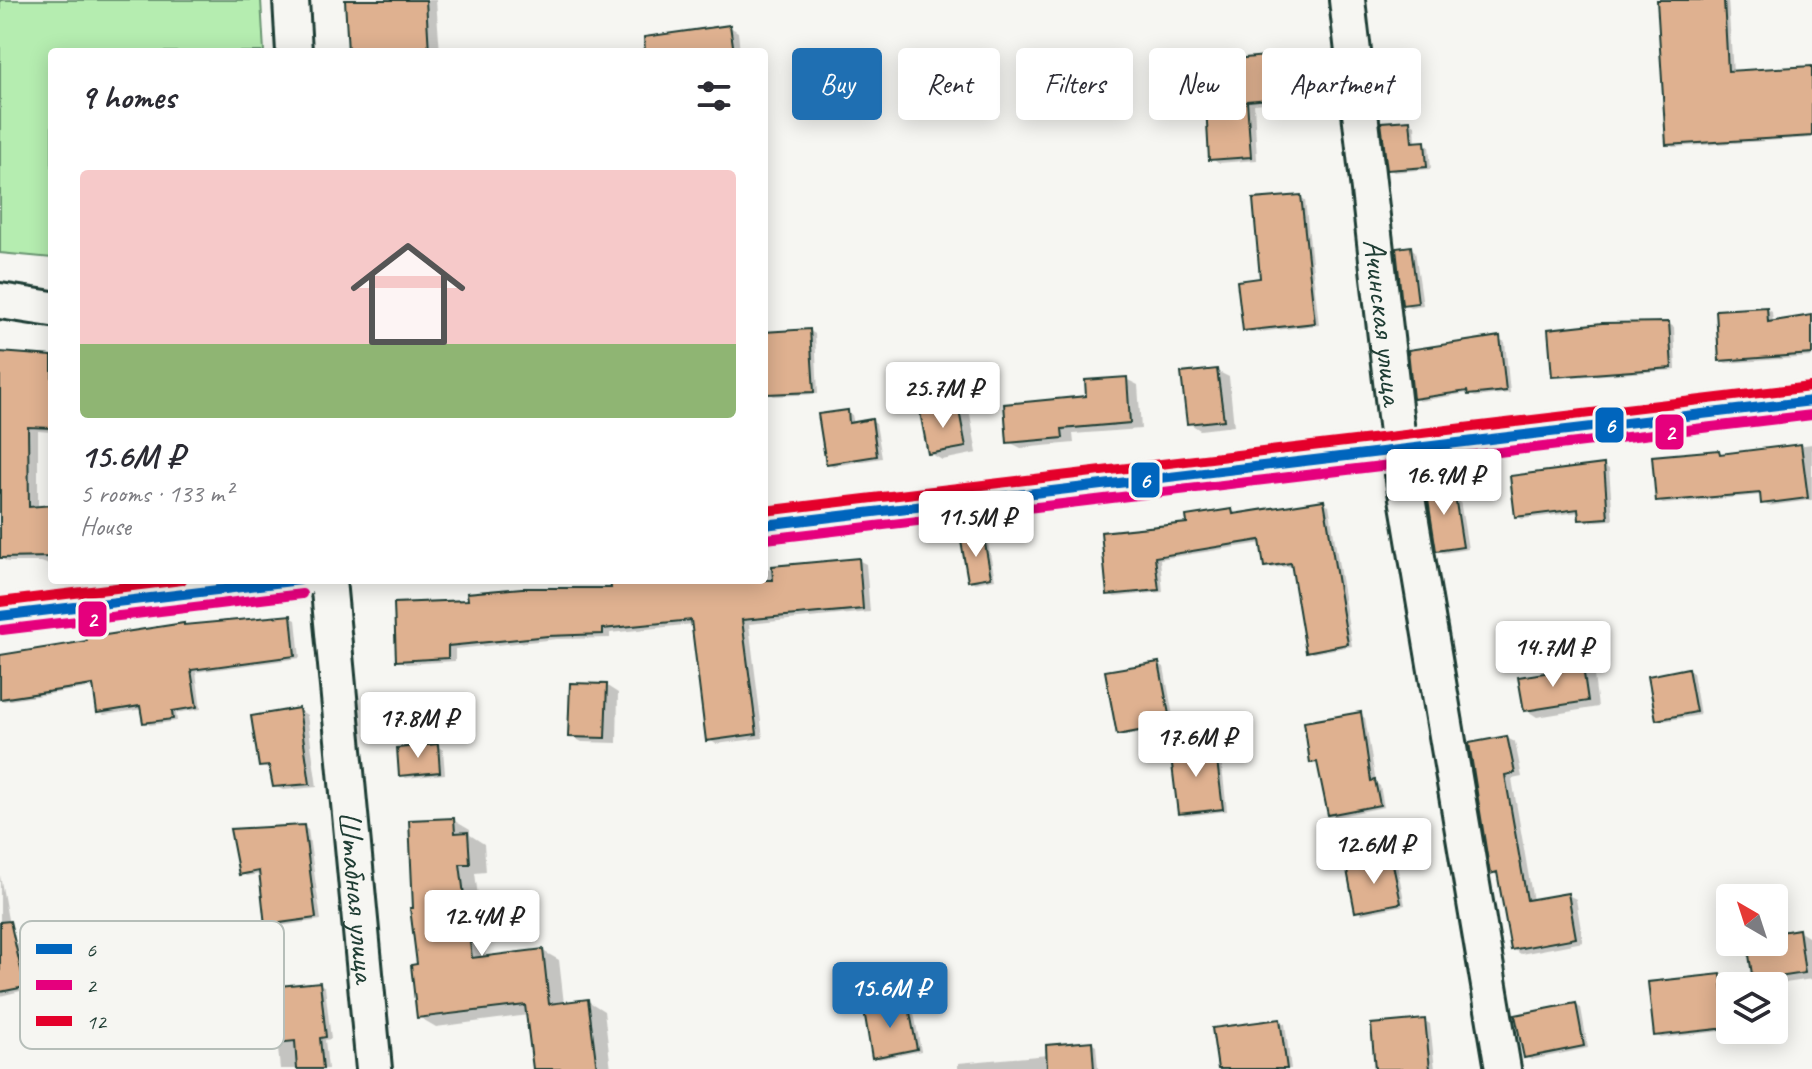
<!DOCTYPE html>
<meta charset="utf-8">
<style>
:root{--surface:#fff;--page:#f7f7f7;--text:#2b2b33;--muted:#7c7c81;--accent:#1f6fb2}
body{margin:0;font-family:Caveat,sans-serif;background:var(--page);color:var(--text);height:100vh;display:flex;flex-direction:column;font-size:30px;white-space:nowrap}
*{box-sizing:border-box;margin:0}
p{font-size:26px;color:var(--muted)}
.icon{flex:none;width:44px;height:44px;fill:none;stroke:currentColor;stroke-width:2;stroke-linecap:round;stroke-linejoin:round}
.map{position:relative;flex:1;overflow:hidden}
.sheet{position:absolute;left:48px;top:48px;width:720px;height:536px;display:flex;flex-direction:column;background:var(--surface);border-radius:8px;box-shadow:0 4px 20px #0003}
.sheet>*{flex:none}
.banner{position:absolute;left:792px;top:48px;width:760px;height:72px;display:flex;gap:16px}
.needle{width:52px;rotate:321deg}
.controls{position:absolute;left:1716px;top:884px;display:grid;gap:16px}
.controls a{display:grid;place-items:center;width:72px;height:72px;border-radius:8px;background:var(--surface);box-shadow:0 4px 20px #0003;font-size:40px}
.price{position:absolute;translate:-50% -68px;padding:0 18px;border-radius:8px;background:#fff;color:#222;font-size:26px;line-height:52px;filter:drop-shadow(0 2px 4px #0008)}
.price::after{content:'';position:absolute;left:50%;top:48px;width:24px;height:18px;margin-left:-12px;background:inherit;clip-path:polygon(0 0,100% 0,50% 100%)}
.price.on{background:var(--accent);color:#fff}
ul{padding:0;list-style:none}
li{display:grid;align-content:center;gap:16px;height:424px;padding:0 32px}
li span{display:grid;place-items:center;height:248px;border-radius:8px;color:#555}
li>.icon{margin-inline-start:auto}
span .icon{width:144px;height:144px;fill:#fffc;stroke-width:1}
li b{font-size:34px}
h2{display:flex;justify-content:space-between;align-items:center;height:96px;padding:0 32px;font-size:34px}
.chip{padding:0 28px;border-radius:8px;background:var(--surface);box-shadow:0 4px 20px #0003;font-size:28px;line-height:72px}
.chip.on{background:var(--accent);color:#fff}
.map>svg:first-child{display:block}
</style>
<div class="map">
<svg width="1812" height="1069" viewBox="0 0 1812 1069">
<rect width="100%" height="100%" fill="#f6f6f2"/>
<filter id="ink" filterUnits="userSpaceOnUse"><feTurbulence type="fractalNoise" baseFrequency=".0125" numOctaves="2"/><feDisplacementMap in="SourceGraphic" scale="16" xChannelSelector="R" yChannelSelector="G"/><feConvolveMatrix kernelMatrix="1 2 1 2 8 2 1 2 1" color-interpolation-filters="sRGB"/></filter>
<g filter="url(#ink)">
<path fill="#b5edb0" stroke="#6a9572" stroke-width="2" d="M0 0H261L264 52H52V258L0 253Z"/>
<path fill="#0003" d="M347 0H436L440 52H350Z
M1659 0H1728L1733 73 1812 68V138L1673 147 1667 144Z
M730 27 738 32 740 52H683Z
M1276 57 1284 62 1287 101 1254 104 1257 160 1218 163 1211 158 1208 108 1196 104Z
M1410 122 1415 125 1416 144 1424 143 1429 146 1431 169 1394 172 1389 169Z
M1300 197 1305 200 1319 325 1250 333 1245 330Z
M1410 248 1415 251 1423 305 1410 307 1404 304Z
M1767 309 1772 312 1773 323 1812 317V357L1726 363 1721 360Z
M1669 324 1674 327 1676 370 1559 378 1553 375Z
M810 331 815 334 818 394 774 396 769 393Z
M1499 339 1505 342 1510 393 1475 397 1468 393 1420 401 1415 398Z
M0 354 52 358V432L38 431V508L52 507V566L41 562H8L0 558Z
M1217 371 1229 377 1234 426 1200 430 1189 423Z
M1126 379 1138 385 1141 429 1073 434 1074 443 1021 448 1009 442Z
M958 407 970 414 977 453 942 460 930 453Z
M847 412 852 415 854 424 871 421 876 424 882 458 833 466 828 463Z
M1812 444V500L1768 506 1763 503 1762 495 1663 504 1658 501 1719 452 1724 456Z
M1604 466 1609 469 1613 520 1586 522 1581 519 1580 512 1522 519 1517 516Z
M1453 485 1458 488 1468 549 1443 553 1438 550Z
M1323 502 1329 505 1352 646 1313 653 1308 650 1293 566 1271 568 1265 565 1262 543 1160 559 1163 592 1115 597 1109 594 1189 525 1232 511 1237 514Z
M983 540 988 543 995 579 975 583 970 580Z
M858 560 866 564 870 612 749 624 763 738 716 744 708 739 693 624 610 633V638L557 639 455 649V661L406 664 398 659 613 590 612 580H764V569Z
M290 617 296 620 300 658 196 672 201 709 176 713 177 721 150 725 145 722 143 709 104 715 99 712 95 687 4 701 0 699V657Z
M1159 664 1164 667 1175 727 1124 736 1119 733Z
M1582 669 1594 676 1598 707 1537 717 1526 710Z
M1688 670 1693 673 1700 715 1663 721 1658 718Z
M607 686 618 693 617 743 582 742 570 736Z
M299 710 307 715 317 787 283 790 275 786 272 770 261 766Z
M1360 715 1365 718 1376 783 1380 786 1384 807 1335 817 1329 814 1319 764 1312 762Z
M1507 738 1515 742 1522 777 1512 779 1533 901 1568 895 1576 899 1583 942 1521 954 1513 949 1500 877 1492 872Z
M437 746 443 750 445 774 406 778 401 775Z
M1215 746 1220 749 1227 811 1185 816 1180 813Z
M453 820 470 830V835L484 844 486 872 475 873 486 958 543 951 559 960 564 1004 588 1001 604 1011 611 1069H535L529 1015 436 1027 419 1017 420 966Z
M303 827 308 830 321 920 272 927 267 924 261 874 246 876 241 873Z
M1392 862 1397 865 1405 905 1362 914 1357 911Z
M0 875 12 942 19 944 29 989 0 996Z
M1798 931 1810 938 1812 979 1766 986 1754 979 1749 942H1774V935Z
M1720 976 1725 979 1731 1030 1661 1038 1656 1035Z
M320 984 325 987 331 1039 325 1040 328 1069H280L272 989Z
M908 1004 913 1007 921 1051 879 1059 874 1056Z
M1575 1005 1581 1008 1588 1048 1531 1060 1526 1057Z
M1279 1021 1285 1024 1291 1069H1220Z
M1425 1021 1430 1024 1435 1069H1377Z
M1091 1043 1096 1046 1098 1069H958V1063L1048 1055Z"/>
<path fill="#dfb190" stroke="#1f3d34" stroke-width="2" d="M345 0H426L429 52H348Z
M1657 0H1724L1728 71 1812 66V136L1666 145Z
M730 25 734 52H645L644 37Z
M1277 55 1281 98 1247 101 1251 157 1209 160 1206 104 1194 105 1190 63Z
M1410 120 1412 142 1425 141 1427 167 1387 170 1381 122Z
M1301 195 1315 323 1243 331 1237 281 1260 278 1253 199Z
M1411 246 1418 303 1402 305 1396 248Z
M1767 307 1768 322 1812 315V354L1719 361 1716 310Z
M1669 322 1672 368 1552 377 1548 329 1602 323Z
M810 329 814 392 767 394 764 332Z
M1500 336 1506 391 1468 395 1467 391 1413 399 1408 350Z
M0 352 52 356V428L28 427 29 507 52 505V557L0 558Z
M1217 369 1224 420 1187 424 1181 373Z
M1127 377 1130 423 1062 429 1063 438 1007 443 1004 404 1086 396 1085 380Z
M958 405 966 447 928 454 920 412Z
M848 410 849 423 872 419 877 456 826 464 818 414Z
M1801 444 1808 498 1761 504 1760 493 1656 502 1652 456 1719 450 1720 454Z
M1604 464 1608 518 1579 520 1578 509 1515 517 1510 476Z
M1453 483 1463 547 1436 551 1426 487Z
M1324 500 1348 644 1306 652 1291 563 1264 567 1260 540 1155 557 1159 590 1107 595 1101 532 1187 523 1186 516 1232 509 1233 514Z
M984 538 991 577 968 581 961 541Z
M859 558 863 609 742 620 757 734 706 741 691 620 603 629V634L548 636 448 646V658L396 661 394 603 468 600 467 593 522 588H611L610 580H773L772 566Z
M291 615 295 656 191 670 197 707 172 711 173 719 143 723 140 706 97 713 93 685 0 699V655L87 641 86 638 184 623V625Z
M1159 662 1171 725 1117 735 1105 671Z
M1583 667 1588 701 1524 711 1518 677Z
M1688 668 1696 712 1656 720 1648 676Z
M570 683 607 684 605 738 568 737Z
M299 708 310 784 273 787 269 766 259 767 251 716Z
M1361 712 1371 781 1375 780 1380 805 1328 815 1317 762 1310 763 1304 722Z
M1507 736 1515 773 1505 775 1527 900 1568 893 1576 938 1511 950 1497 872 1490 874 1469 743Z
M438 744 440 772 399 776 397 748Z
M1215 744 1223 809 1178 814 1170 748Z
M454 818 455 833 468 832 470 864H460L472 958 543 949 549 1004 588 999 597 1069H533L525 1005 417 1018 411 965 417 964 410 908H413L409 820Z
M304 825 316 918 265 925 259 871 239 875 230 829Z
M1392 860 1401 903 1355 912 1347 870Z
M10 921 25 987 0 992V922Z
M1799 929 1805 973 1753 981 1747 942H1774V933Z
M1721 974 1727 1028 1654 1036 1648 982Z
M320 982 326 1037 320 1038 323 1069H297L295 1041 276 1043 269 987Z
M908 1002 917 1049 872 1058 864 1010Z
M1576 1003 1584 1046 1524 1058 1515 1015Z
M1280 1019 1287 1069H1218L1212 1028Z
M1425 1019 1430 1069H1375L1371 1024Z
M1092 1041 1094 1069H1047L1046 1045Z"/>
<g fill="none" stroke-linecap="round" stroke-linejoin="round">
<g stroke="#1f3d34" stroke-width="40">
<g id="minor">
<path d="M291 0 294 52"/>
<path id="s1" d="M1347 0 1399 450 1503 1069"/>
<path d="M0 301 52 309"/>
<path d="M764 525 1812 401"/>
<path id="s2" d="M328 580 374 1069"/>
<path d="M0 616 300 580"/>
</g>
</g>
<use href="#minor" stroke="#f6f6f2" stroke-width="34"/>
<g stroke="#f6f6f2" stroke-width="16">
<path id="bus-1" d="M764 525 1812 401
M0 616 300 580"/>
</g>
<g stroke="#f6f6f2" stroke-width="16">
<path id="bus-2" d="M766 539 1812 415
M2 630 302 594"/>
</g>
<g stroke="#f6f6f2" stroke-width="16">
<path id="bus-3" d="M764 511 1810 387
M0 602 182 580"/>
</g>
<use href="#bus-1" stroke="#0065bd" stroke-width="10"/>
<use href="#bus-2" stroke="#e5007d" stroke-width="10"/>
<use href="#bus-3" stroke="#e4002b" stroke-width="10"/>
</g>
</g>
<g text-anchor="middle" stroke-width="7" stroke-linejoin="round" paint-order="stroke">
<g font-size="32" fill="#1f3d34" stroke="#f6f6f2">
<text dy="11" stroke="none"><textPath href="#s1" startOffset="324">Ачинская улица</textPath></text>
<text dy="11" stroke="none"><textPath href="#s2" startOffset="318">Штабная улица</textPath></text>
</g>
</g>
<rect x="20" y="921" width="264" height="128" rx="12" fill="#f6f6f2" stroke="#b6beb9" stroke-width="2"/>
<rect x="36" y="944" width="36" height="10" fill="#0065bd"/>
<rect x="36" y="980" width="36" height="10" fill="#e5007d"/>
<rect x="36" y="1016" width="36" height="10" fill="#e4002b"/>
<g font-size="22" fill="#1f3d34">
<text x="86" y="957">6</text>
<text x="86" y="993">2</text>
<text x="86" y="1029">12</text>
</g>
<g stroke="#f6f6f2" stroke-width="3">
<rect x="1594" y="406" width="31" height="38" rx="8" fill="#0065bd"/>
<rect x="1654" y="413" width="31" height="38" rx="8" fill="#e5007d"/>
<rect x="1130" y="461" width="31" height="38" rx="8" fill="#0065bd"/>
<rect x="77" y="600" width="31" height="38" rx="8" fill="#e5007d"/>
</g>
<g font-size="22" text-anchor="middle" font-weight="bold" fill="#fff">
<text x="1610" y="433">6</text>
<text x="1670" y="440">2</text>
<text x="1145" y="488">6</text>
<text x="92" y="627">2</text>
</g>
</svg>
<div class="controls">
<a><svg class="needle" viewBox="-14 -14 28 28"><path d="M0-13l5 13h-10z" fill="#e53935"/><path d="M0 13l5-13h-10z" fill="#7c7c81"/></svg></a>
<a><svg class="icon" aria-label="layers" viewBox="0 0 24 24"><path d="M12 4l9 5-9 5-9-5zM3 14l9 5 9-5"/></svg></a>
</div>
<b class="price" style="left:943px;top:430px">25.7M ₽</b>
<b class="price" style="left:1444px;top:517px">16.9M ₽</b>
<b class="price" style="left:976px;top:559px">11.5M ₽</b>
<b class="price" style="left:1553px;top:689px">14.7M ₽</b>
<b class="price" style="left:418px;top:760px">17.8M ₽</b>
<b class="price" style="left:1196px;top:779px">17.6M ₽</b>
<b class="price" style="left:1374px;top:886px">12.6M ₽</b>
<b class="price" style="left:482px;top:958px">12.4M ₽</b>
<b class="price on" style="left:890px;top:1030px">15.6M ₽</b>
<div class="banner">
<a class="chip on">Buy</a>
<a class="chip">Rent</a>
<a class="chip">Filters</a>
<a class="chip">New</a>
<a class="chip">Apartment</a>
</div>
<section class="sheet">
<h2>9 homes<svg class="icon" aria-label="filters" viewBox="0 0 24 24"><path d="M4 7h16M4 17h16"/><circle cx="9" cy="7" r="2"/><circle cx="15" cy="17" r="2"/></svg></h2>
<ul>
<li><span style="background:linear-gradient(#f6c9c9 70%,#8fb573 0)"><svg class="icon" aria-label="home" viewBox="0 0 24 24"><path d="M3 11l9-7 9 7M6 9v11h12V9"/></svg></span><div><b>15.6M ₽</b><p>5 rooms · 133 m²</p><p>House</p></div></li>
</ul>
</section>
</div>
